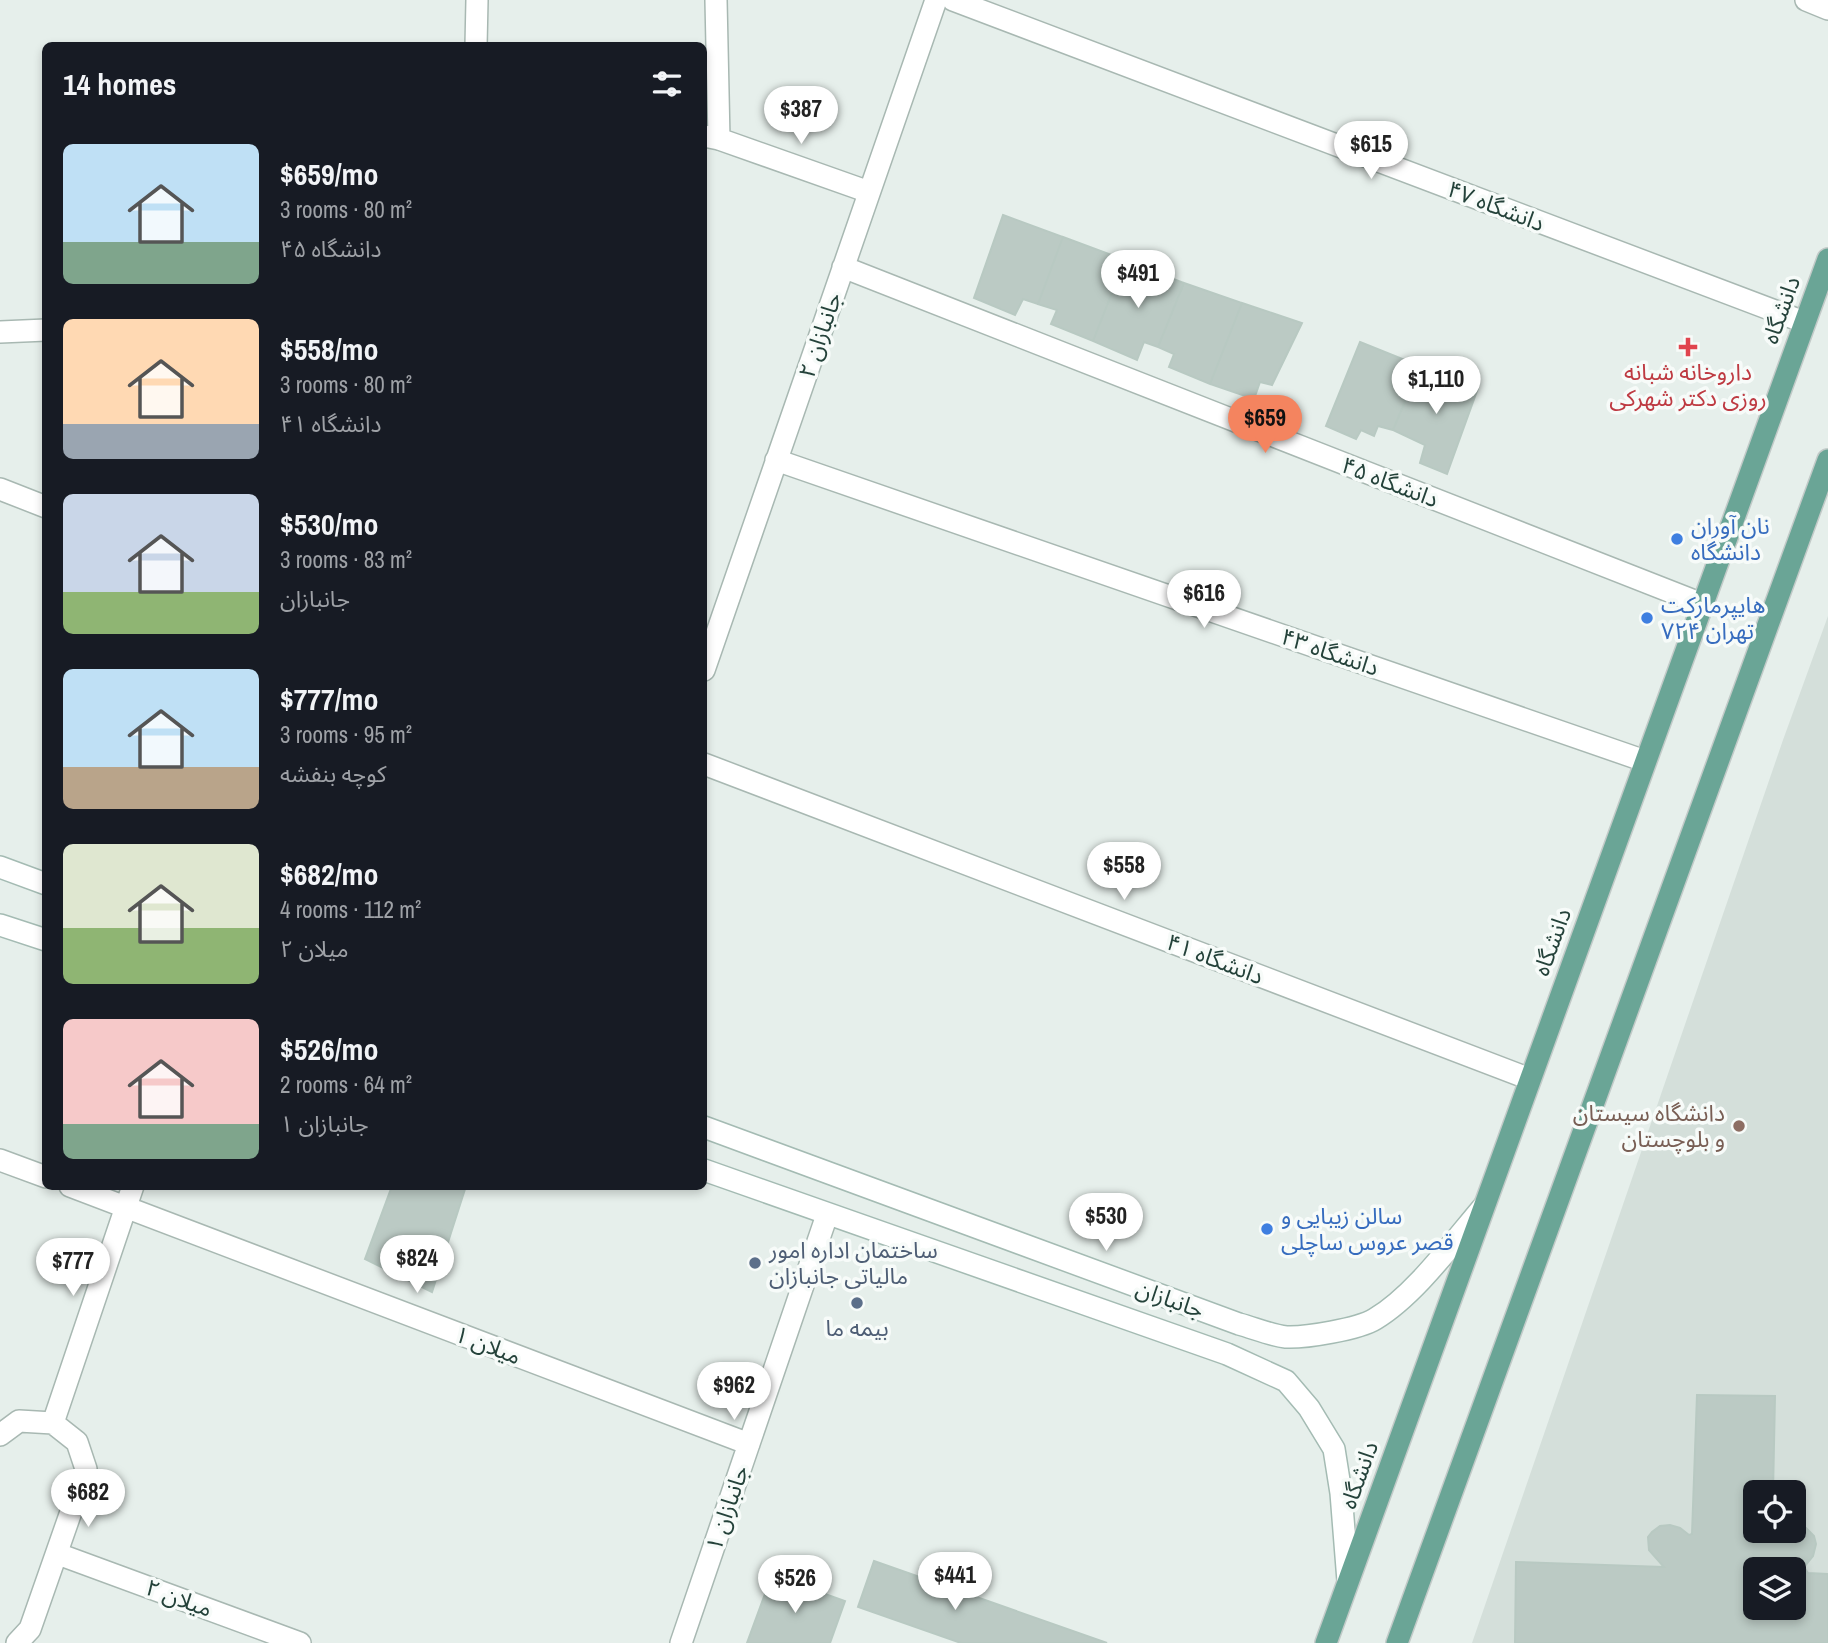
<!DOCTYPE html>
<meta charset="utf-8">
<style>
:root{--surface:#171b24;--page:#20242c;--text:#f1f3f6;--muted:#9ea1a6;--accent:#f4845f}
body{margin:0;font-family:"Archivo Narrow","Noto Sans Arabic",sans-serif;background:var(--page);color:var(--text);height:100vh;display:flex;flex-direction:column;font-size:26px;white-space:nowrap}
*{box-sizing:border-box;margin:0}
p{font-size:23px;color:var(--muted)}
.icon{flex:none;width:38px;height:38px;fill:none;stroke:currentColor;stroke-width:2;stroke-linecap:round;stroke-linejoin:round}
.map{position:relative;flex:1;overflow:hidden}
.drawer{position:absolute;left:42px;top:42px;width:665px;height:1148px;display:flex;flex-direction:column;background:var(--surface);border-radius:10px;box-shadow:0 4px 10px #0003}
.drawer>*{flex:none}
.tools{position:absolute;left:1743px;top:1480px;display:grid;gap:14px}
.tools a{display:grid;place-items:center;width:63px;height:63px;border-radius:10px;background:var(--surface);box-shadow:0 4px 10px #0003;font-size:35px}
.price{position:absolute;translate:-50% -60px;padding:0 16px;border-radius:24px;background:#fff;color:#222;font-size:23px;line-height:46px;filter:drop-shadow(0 2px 4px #0008)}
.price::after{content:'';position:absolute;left:50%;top:42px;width:21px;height:16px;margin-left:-10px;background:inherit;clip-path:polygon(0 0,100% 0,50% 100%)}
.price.selected{background:var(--accent);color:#111}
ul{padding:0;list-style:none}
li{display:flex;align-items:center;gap:21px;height:175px;padding:0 21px}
li span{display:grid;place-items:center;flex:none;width:196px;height:140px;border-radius:10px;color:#555}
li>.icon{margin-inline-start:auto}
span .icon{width:84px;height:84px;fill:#fffc;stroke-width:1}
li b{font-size:30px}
h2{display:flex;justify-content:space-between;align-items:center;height:84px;padding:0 21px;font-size:30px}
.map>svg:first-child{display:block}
</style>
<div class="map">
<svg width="1828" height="1643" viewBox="0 0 1828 1643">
<rect width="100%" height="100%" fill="#e6efeb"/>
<path fill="#d4dfda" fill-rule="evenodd" d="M1828 616V1643H1472L1783 740ZM1755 1493H1794V1531H1755ZM1755 1570H1794V1608H1755Z"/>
<path fill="#bbcac4" stroke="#b8c9c2" stroke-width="2" fill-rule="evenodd" d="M1003 215 1063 237 1038 304 1023 299 1015 315 974 298Z
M1063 237 1125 260 1093 341 1051 324 1057 310 1038 304Z
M1125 260 1184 283 1158 347 1144 342 1137 360 1093 341Z
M1184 283 1242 303 1210 384 1169 367 1174 354 1158 347Z
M1242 303 1302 323 1272 385 1260 382 1254 399 1210 384Z
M1360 342 1420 366 1393 430 1378 426 1374 436 1361 430 1356 439 1326 426Z
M1420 366 1478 388 1447 474 1420 463 1425 445 1393 430Z
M392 1186H466L432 1292 365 1259Z
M1697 1395 1775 1396 1773 1493H1755V1531H1772V1537L1779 1538 1786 1531H1794L1796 1527 1806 1528 1814 1536 1816 1544 1813 1556 1804 1567 1808 1573 1828 1574V1643H1515L1516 1562 1664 1567 1649 1550 1648 1537 1652 1532 1660 1526 1670 1525 1680 1528 1689 1535 1692 1534ZM1755 1570H1794V1608H1755Z
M874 1561 1107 1643H961L858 1607Z
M772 1575 845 1601 830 1643H747Z"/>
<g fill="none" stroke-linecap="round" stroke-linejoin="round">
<g stroke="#a8b8b2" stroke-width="24">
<path id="street" d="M716 0 719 139
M953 0 1804 322
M1806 0 1828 9
M476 46 477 0
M704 136 719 139 869 192
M843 267 1702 604
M0 332 46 330
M776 460 1645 761
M0 489 46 507
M704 670 936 0
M704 764 1530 1079
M0 1160 46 1177
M70 1186 749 1444
M53 1423 133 1186
M0 1435 19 1421 53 1423 77 1442 86 1469 30 1629 17 1643
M58 1554 300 1643
M681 1643 827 1215"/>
</g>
<g stroke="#a4bbb3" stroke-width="24">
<path id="secondary" d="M0 867 46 884
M0 925 46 940
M704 1127 1239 1324C1254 1328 1270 1335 1286 1337 1305 1338 1359 1329 1375 1319 1415 1295 1453 1242 1484 1206
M704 1170 1227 1354 1286 1381 1309 1408 1334 1449 1341 1493 1348 1581"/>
</g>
<g stroke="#c2cac8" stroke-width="24">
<path id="primary" d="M1326 1643 1828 259
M1397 1643 1828 460"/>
</g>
<use href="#street" stroke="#fff" stroke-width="21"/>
<use href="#secondary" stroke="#fff" stroke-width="21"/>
<use href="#primary" stroke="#6aa596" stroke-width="21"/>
</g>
<path fill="#e0444e" stroke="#f7fbf9" stroke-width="2.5" d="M1684.5 336.5h7v7h7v7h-7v7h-7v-7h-7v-7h7z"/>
<g fill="#3f7fe0" stroke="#f7fbf9" stroke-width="2.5">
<circle cx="1677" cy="539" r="7"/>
<circle cx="1647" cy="618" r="7"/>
<circle cx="1267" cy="1229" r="7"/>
</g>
<circle fill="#8d6e63" stroke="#f7fbf9" stroke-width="2.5" cx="1739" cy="1126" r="7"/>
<g fill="#5c6f8a" stroke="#f7fbf9" stroke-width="2.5">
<circle cx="755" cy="1263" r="7"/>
<circle cx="857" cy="1303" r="7"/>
</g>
<g text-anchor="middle" stroke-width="7" stroke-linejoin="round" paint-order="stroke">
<g font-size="23" fill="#24423a" stroke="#f7fbf9">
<text transform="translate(1496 206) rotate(21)" y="8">دانشگاه ۴۷</text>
<text transform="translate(1781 310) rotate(-70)" y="8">دانشگاه</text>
<text transform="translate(820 335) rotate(-71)" y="8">جانبازان ۲</text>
<text transform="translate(1390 482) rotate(21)" y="8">دانشگاه ۴۵</text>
<text transform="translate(1330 652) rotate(19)" y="8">دانشگاه ۴۳</text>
<text transform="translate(1552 942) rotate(-70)" y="8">دانشگاه</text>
<text transform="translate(1215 959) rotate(21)" y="8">دانشگاه ۴۱</text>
<text transform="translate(1170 1299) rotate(20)" y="8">جانبازان</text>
<text transform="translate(488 1345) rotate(21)" y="8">میلان ۱</text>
<text transform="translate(1359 1475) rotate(-70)" y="8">دانشگاه</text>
<text transform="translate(727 1508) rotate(-71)" y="8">جانبازان ۱</text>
<text transform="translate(179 1598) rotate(20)" y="8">میلان ۲</text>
</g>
<g font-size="23" fill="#be3a42" stroke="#f7fbf9">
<text x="1688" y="380">داروخانه شبانه<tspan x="1688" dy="26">روزی دکتر شهرکی</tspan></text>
</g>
<g font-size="23" fill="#366cbe" stroke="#f7fbf9" text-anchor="start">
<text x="1691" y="534">نان آوران<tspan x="1691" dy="26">دانشگاه</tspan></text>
<text x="1661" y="613">هایپرمارکت<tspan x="1661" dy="26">تهران ۷۲۴</tspan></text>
<text x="1281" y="1224">سالن زیبایی و<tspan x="1281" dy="26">قصر عروس ساچلی</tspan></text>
</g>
<g font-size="23" fill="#785e54" stroke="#f7fbf9" text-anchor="end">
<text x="1725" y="1121">دانشگاه سیستان<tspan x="1725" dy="26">و بلوچستان</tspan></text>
</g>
<g font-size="23" fill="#4e5e75" stroke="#f7fbf9" text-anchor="start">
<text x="769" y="1258">ساختمان اداره امور<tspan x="769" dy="26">مالیاتی جانبازان</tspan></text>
<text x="857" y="1336" text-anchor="middle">بیمه ما</text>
</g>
</g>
</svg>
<div class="tools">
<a><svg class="icon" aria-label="locate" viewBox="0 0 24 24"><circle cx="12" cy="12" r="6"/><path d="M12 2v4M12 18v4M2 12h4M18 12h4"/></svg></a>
<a><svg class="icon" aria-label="layers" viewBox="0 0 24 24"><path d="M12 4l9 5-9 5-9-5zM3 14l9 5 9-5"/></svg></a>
</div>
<b class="price" style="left:801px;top:146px">$387</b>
<b class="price" style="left:1371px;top:181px">$615</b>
<b class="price" style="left:1138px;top:310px">$491</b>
<b class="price" style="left:1436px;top:416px">$1,110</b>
<b class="price selected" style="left:1265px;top:455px">$659</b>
<b class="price" style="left:1204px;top:630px">$616</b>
<b class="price" style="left:1124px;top:902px">$558</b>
<b class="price" style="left:1106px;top:1253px">$530</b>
<b class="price" style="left:417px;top:1295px">$824</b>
<b class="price" style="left:73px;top:1298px">$777</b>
<b class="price" style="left:734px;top:1422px">$962</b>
<b class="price" style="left:88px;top:1529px">$682</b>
<b class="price" style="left:955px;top:1612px">$441</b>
<b class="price" style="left:795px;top:1615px">$526</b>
<section class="drawer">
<h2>14 homes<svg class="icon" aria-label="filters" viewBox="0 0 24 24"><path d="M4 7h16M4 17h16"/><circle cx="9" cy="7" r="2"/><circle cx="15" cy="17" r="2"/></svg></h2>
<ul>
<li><span style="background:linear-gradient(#bfe0f5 70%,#7fa58c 0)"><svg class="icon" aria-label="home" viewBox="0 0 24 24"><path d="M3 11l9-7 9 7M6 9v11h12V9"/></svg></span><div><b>$659/mo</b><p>3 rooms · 80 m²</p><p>دانشگاه ۴۵</p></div></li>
<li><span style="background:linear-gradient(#ffd9b3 75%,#9aa5b1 0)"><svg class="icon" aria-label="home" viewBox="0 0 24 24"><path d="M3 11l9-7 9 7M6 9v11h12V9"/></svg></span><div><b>$558/mo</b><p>3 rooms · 80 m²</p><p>دانشگاه ۴۱</p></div></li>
<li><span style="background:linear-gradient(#c9d6e8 70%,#8fb573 0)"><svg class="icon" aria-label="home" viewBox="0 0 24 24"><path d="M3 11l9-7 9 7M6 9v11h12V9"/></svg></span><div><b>$530/mo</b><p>3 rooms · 83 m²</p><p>جانبازان</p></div></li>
<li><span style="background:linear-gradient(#bfe0f5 70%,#b9a48a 0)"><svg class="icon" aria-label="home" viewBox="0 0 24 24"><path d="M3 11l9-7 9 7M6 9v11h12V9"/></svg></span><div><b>$777/mo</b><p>3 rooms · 95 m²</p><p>کوچه بنفشه</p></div></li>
<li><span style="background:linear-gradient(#dfe7d0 60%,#8fb573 0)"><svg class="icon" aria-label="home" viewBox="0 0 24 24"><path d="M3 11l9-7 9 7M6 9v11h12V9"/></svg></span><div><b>$682/mo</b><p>4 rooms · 112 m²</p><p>میلان ۲</p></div></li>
<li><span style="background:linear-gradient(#f6c9c9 75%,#7fa58c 0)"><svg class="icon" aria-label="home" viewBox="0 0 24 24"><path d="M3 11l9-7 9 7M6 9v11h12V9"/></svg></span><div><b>$526/mo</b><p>2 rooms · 64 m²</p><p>جانبازان ۱</p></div></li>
</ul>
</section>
</div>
